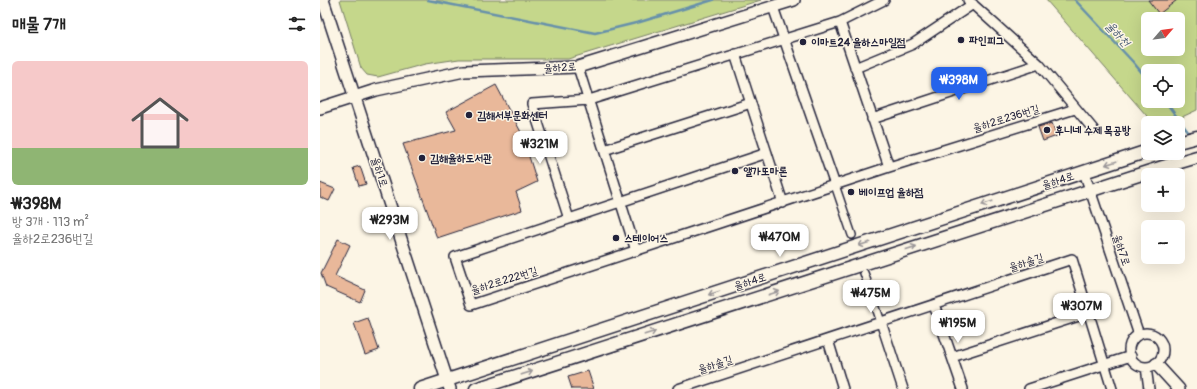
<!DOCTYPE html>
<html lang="ko">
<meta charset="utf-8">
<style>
:root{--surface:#fff;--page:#f2f2f2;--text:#222;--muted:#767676;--line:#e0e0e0;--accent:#2563eb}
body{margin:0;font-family:Pangolin,"Poor Story",sans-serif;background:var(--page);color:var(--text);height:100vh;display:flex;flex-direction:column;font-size:15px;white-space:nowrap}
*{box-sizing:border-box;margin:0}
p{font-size:13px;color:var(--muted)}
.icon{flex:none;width:22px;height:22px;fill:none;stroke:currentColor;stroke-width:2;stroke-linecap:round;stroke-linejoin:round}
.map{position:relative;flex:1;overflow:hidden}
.sheet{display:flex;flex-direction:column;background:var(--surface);width:320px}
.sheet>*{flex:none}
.needle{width:26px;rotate:62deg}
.controls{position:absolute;left:821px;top:12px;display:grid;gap:8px}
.controls a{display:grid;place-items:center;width:44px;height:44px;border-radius:6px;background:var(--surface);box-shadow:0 4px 16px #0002;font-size:20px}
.price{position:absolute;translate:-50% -34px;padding:0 9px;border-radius:8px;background:#fff;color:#222;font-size:13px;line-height:26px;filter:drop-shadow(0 1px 2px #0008)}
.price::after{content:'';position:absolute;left:50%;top:24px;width:12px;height:9px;margin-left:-6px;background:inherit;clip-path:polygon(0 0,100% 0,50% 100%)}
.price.selected{background:var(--accent);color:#fff}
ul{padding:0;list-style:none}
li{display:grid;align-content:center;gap:8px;height:212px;padding:0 12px}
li+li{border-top:1px solid var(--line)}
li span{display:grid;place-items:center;height:124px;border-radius:6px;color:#555}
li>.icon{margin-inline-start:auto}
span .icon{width:72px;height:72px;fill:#fffc;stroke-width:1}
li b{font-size:17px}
h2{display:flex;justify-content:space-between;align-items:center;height:48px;padding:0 12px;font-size:17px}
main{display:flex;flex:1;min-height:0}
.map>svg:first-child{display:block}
</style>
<main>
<section class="sheet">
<h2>매물 7개<svg class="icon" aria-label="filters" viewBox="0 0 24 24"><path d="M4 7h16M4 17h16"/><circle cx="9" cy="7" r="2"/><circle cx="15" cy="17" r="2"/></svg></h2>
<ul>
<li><span style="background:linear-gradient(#f6c9c9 70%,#8fb573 0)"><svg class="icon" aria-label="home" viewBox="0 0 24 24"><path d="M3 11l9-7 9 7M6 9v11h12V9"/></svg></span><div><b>₩398M</b><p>방 3개 · 113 m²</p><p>율하2로236번길</p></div></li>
</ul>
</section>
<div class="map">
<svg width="877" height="389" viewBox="0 0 877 389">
<rect width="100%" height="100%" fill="#fcf5e5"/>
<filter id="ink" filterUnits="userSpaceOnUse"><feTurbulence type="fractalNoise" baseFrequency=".025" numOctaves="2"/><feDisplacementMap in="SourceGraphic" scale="8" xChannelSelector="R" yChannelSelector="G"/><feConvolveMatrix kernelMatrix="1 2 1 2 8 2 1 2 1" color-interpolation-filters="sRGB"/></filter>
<g filter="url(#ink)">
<path fill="#c5d78b" stroke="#747c63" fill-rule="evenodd" d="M20 0H441L248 59H139L105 64 58 77 47 75 41 68Z
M726 0H877V110L849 123H833ZM828 19H858V49H828ZM828 71H858V101H828Z"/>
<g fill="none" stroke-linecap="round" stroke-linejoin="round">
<path stroke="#6690ab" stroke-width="2.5" d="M108 0 275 33 320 22 393 0
M755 0 813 62 828 80
M845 101 871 136"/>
</g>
<path fill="#e9b89a" stroke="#22223b" d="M828 0H857L839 14Z
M176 85 202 134 217 182 196 192 202 210 117 238 83 144 136 130 126 112Z
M732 123 737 136 723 141 718 127Z
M40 166 46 184 39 186 33 168Z
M0 183 15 189 9 201 0 197Z
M18 239 30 245 15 276 45 290 40 302 6 287 1 273Z
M48 318 59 350 45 355 34 323Z
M268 371 274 389H252L248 377Z"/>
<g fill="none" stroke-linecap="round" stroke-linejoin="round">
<g stroke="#22223b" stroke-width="10">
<path id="pedestrian" d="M515 185 532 235
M544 273 561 322"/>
</g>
<g stroke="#22223b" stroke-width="12">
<path id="minor" d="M648 0 719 64 773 129
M453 7 515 185
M520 22 569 167
M415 54 463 203
M258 67 316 251
M535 68 593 44 653 4
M552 119 719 64
M284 150 431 103
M447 153 135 257 151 305 569 167 755 109
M764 172 819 335
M249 219 212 104 269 100 520 22 564 0
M614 305 643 389
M561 322 583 389
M809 350a17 17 0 1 1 34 0a17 17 0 1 1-34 0Z
M508 340 523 389
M632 357 768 313
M826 367 829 389
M358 389 752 259 792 389
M709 389 811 356"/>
</g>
<g stroke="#22223b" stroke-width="14">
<path id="tertiary" d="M3 0 130 389
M0 108 56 90 144 71 258 67 474 0
M836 364 859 389"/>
</g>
<g stroke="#22223b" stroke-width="15">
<path id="secondary" d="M858 142 877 137
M100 389 828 151
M156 389 843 167 877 157"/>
</g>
<use href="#pedestrian" stroke="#fcf5e5" stroke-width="7"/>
<use href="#minor" stroke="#fcf5e5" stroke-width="9"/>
<use href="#tertiary" stroke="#fcf5e5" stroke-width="11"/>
<use href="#secondary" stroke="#fcf5e5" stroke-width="12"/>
</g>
<defs><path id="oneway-shaft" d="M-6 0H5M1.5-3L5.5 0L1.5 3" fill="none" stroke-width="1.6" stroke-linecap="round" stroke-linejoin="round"/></defs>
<g stroke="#9a9698">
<use href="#oneway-shaft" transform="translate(791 163) rotate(162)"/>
<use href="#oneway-shaft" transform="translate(667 203) rotate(162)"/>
<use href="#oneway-shaft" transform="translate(544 244) rotate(162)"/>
<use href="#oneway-shaft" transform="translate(591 248) rotate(-18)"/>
<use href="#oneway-shaft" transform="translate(394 293) rotate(162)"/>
<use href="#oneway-shaft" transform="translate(454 293) rotate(-18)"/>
<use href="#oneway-shaft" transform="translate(330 333) rotate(-18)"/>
<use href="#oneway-shaft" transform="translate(207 373) rotate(-18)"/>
</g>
</g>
<g fill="#22223b" stroke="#fcf5e5" stroke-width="1.5">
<circle cx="641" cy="40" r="4"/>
<circle cx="483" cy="42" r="4"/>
<circle cx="149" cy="115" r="4"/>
<circle cx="727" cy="130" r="4"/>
<circle cx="102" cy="158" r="4"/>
<circle cx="415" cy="171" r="4"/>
<circle cx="531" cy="192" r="4"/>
<circle cx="296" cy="238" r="4"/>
</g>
<g text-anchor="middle" stroke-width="3" stroke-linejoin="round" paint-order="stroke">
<g font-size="11" font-weight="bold" fill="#22223b" stroke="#fcf5e5" text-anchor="start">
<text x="649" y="44">파인피그</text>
<text x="491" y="46">이마트24 율하스마일점</text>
<text x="157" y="119">김해서부문화센터</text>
<text x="735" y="134">후니네 수제 목공방</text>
<text x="110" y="162">김해율하도서관</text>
<text x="423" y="175">앨가또마론</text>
<text x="539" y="196">베이프업 율하점</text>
<text x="304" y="242">스테이어스</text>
</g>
<g font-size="11" fill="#22223b" stroke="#fcf5e5">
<text transform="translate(240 67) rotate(-4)" y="4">율하2로</text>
<text transform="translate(686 118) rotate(-17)" y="4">율하2로236번길</text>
<text transform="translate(60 172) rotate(72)" y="4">율하1로</text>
<text transform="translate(738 180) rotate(-18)" y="4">율하4로</text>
<text transform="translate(802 250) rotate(71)" y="4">율하7로</text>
<text transform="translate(706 262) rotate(-18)" y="4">율하솔길</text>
<text transform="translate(184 280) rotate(-17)" y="4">율하2로222번길</text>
<text transform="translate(430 281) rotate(-18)" y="4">율하4로</text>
<text transform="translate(395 364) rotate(-18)" y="4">율하솔길</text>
</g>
<g font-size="12" font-style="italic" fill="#445973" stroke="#fcf5e5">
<text transform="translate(798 34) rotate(48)" y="4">율하천</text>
</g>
</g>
</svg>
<div class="controls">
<a><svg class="needle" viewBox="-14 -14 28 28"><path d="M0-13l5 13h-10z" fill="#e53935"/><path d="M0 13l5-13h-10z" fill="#767676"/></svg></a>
<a><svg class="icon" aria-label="locate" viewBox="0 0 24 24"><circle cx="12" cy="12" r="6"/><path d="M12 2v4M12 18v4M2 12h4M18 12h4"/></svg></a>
<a><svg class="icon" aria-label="layers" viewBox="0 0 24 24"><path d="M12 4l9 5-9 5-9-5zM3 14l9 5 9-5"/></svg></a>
<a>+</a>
<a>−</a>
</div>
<b class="price selected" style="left:639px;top:101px">₩398M</b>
<b class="price" style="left:220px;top:165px">₩321M</b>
<b class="price" style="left:70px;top:241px">₩293M</b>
<b class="price" style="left:460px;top:258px">₩470M</b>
<b class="price" style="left:551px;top:314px">₩475M</b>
<b class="price" style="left:762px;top:327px">₩307M</b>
<b class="price" style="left:638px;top:344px">₩195M</b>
</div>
</main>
